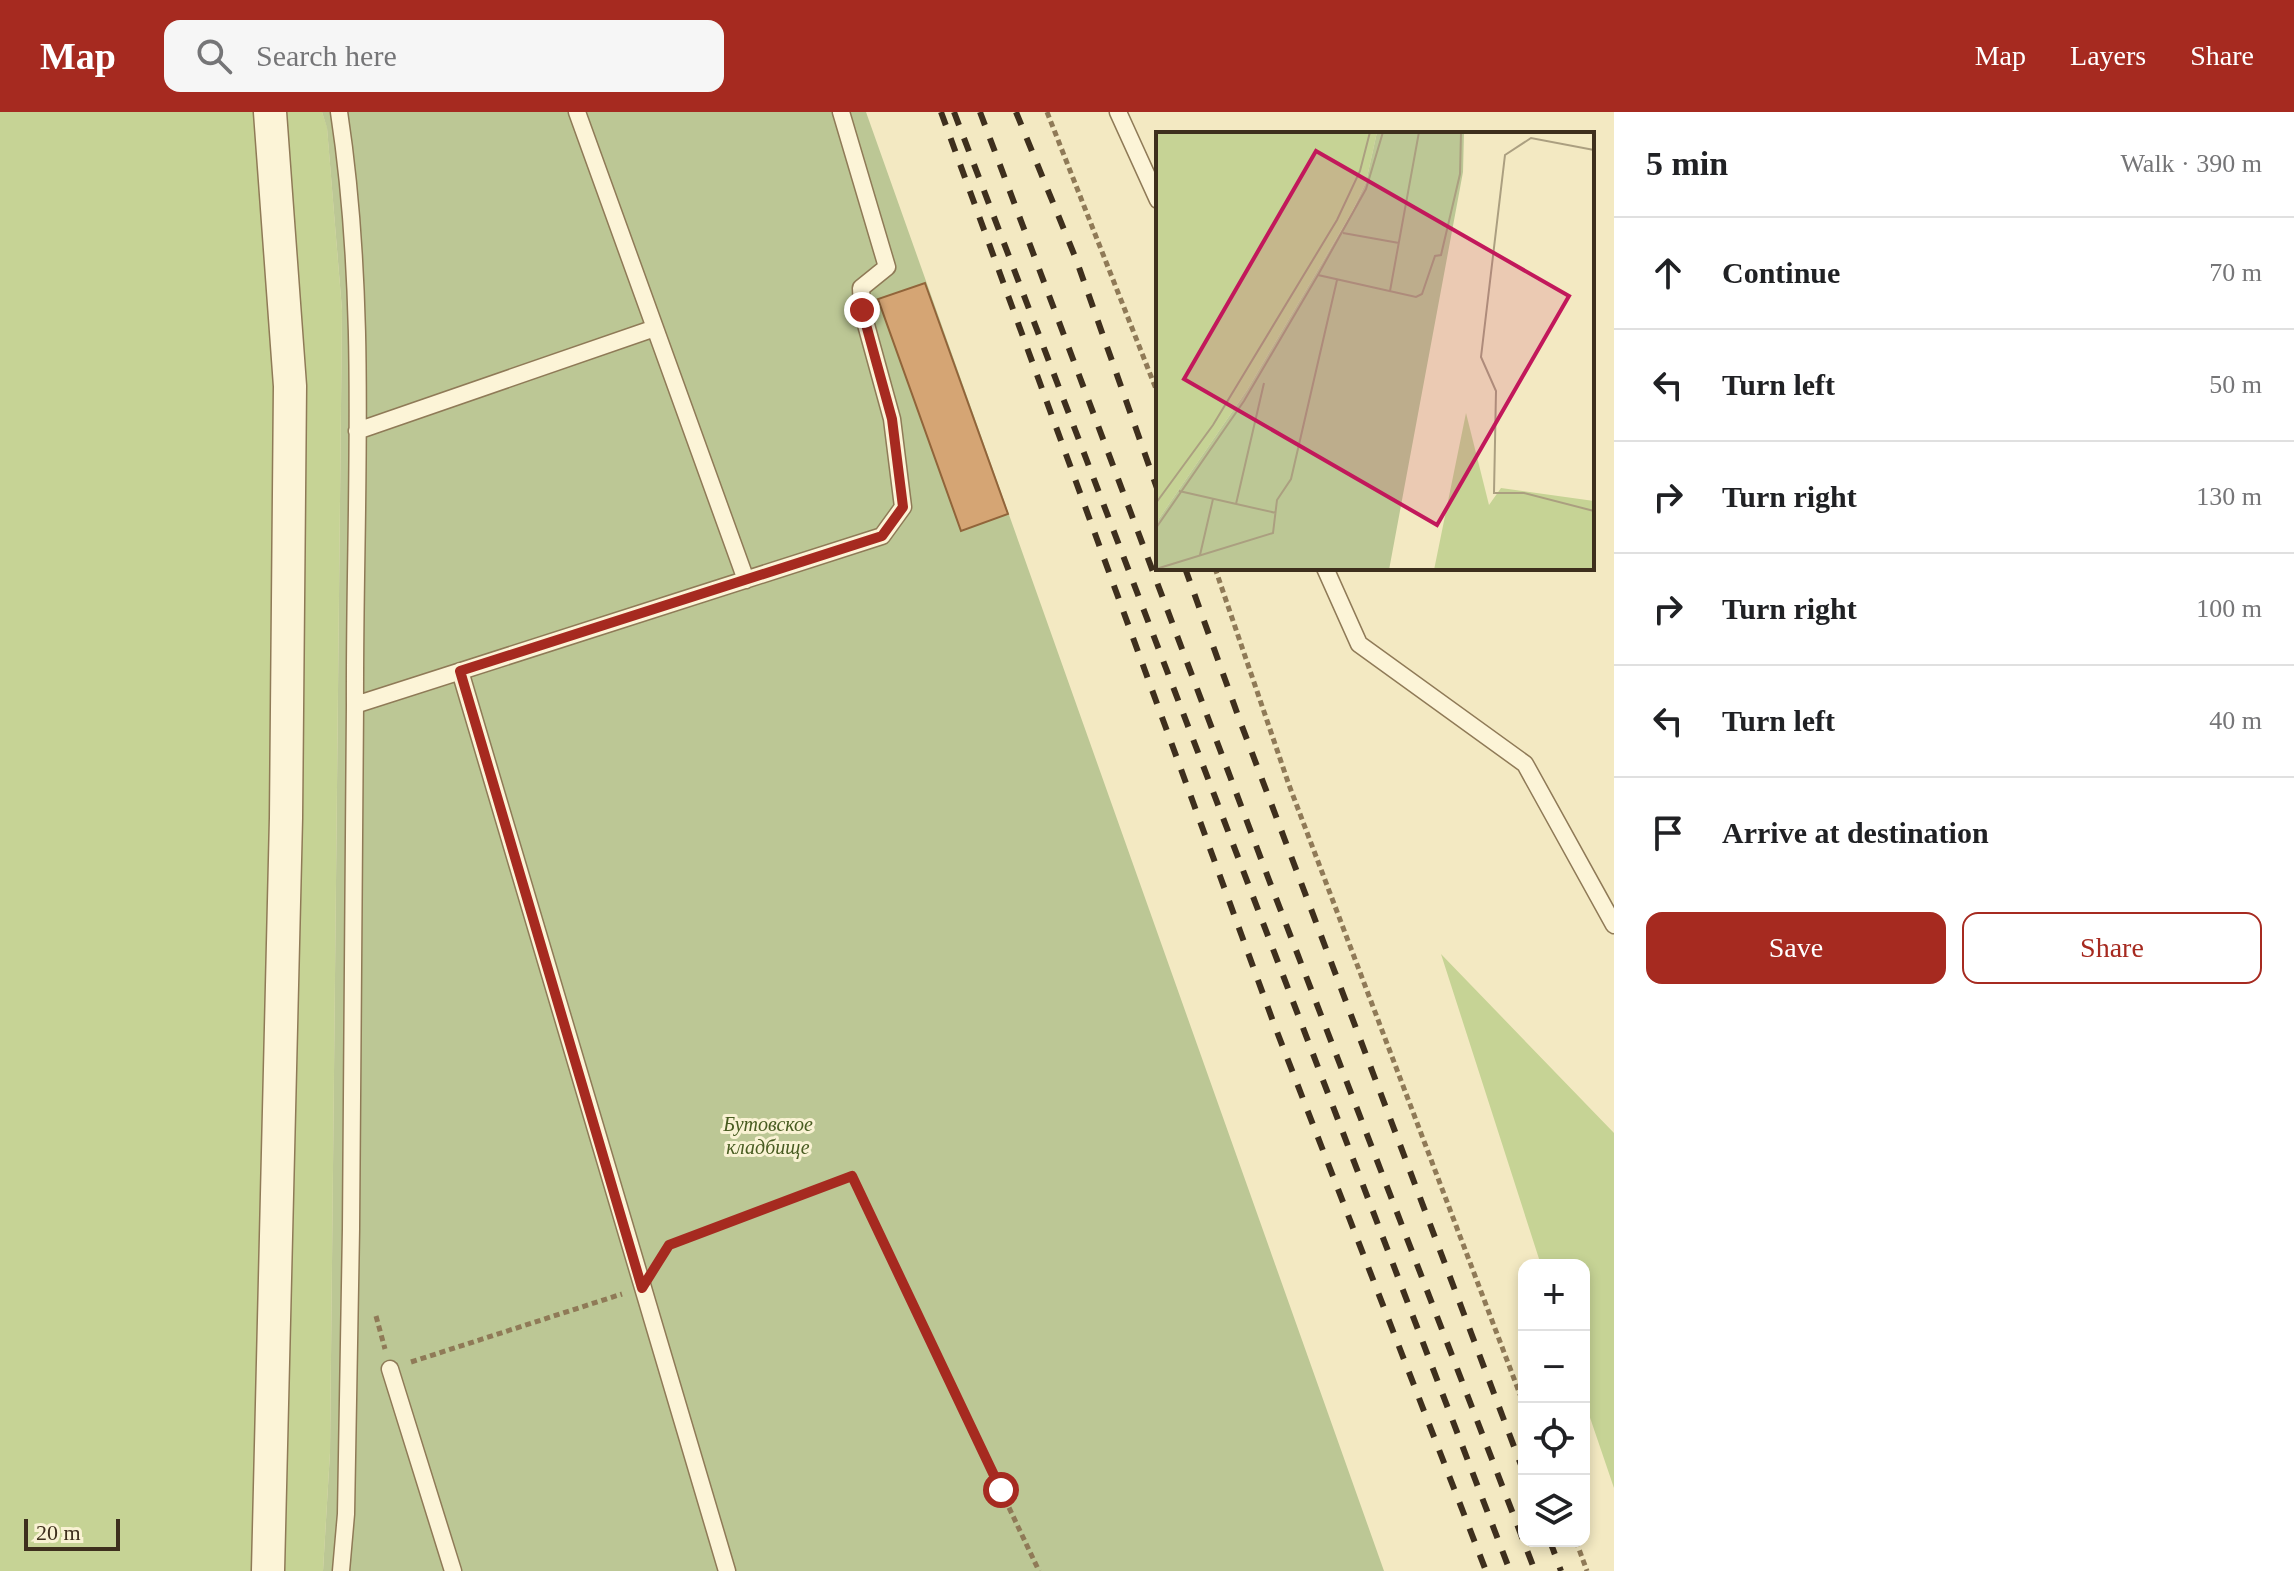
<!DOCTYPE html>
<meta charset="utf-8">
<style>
:root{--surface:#fff;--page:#f6f6f6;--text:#202124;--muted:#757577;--line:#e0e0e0;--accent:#a62a20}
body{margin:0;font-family:"Times New Roman",serif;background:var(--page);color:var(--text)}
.controls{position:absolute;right:24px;bottom:24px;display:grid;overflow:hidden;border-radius:16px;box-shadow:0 4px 12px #0003}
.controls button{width:72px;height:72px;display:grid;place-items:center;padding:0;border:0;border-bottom:2px solid var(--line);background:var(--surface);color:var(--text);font:40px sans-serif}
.scale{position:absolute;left:24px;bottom:20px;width:96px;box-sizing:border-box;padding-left:8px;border:4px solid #3e2f1d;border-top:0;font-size:22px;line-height:28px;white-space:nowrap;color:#3e2f1d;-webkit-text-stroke:6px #f9f2d3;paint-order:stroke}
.stop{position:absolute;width:24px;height:24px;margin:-18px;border:6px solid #a62a20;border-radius:50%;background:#fff}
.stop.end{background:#a62a20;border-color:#fff;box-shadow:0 2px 8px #0008}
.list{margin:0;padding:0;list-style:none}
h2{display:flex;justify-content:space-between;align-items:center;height:104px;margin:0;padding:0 32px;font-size:34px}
h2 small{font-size:26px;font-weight:400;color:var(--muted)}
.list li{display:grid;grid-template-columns:52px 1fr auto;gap:24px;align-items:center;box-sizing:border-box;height:112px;padding:0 32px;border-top:2px solid var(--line)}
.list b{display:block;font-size:30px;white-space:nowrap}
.list em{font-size:26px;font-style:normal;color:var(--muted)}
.actions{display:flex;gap:16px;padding:24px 32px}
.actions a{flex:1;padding:18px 0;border:2px solid var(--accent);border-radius:16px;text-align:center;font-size:28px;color:var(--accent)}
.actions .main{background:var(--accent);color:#fff}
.icon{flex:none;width:44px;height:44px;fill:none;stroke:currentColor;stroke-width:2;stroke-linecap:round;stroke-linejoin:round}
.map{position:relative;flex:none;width:1614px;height:1459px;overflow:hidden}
header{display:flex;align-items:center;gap:48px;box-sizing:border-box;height:112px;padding:0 40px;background:var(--accent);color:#fff}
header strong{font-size:38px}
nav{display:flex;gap:44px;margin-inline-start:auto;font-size:28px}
.search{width:560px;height:72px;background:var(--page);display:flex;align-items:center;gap:20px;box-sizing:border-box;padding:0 28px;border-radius:16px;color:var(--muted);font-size:30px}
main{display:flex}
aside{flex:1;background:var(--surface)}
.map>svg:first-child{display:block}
.green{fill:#c6d395}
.cemetery{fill:#bcc795}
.building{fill:#d5a574;stroke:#91643a;stroke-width:2}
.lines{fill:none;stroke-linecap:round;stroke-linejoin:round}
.lane-casing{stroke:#8f7a57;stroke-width:19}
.street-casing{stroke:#8f7a57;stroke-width:35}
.path{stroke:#8f7a57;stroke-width:5;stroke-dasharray:6 4;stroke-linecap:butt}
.lane{stroke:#fcf4d7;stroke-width:16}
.street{stroke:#fcf4d7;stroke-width:32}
.rail{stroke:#3e2f1d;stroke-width:6;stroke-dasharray:14 14;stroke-linecap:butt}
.route{stroke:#a62a20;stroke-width:10}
.labels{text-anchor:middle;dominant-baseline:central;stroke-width:6;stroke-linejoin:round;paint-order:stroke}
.park-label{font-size:20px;font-style:italic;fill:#485c21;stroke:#f9f2d3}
.inset-road{fill:none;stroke:#ab9f80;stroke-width:2}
.view{fill:#c2185b;fill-opacity:0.15;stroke:#c2185b;stroke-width:4}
.inset-edge{fill:none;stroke:#3e2f1d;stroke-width:4}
</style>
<header>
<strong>Map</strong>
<div class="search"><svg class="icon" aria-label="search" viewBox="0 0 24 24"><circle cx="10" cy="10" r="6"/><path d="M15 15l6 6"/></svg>Search here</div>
<nav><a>Map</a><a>Layers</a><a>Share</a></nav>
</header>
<main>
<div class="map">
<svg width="1614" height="1459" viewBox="0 0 1614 1459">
<rect width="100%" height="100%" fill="#f3e9c2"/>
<path class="green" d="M 0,0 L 322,0 L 327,15 L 342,198 L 330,1340 L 323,1459 L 0,1459 Z
M 1441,842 L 1614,1021 L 1614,1376 L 1584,1288 L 1584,1153 L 1541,1153 Z"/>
<path class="cemetery" d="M 322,0 L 866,0 L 1384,1459 L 323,1459 L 330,1340 L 342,198 L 327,16 Z"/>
<path class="building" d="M 925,171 L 1008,402 L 961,419 L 878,187 Z"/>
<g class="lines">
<defs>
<path id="lane" d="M 339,0 C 369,196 354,395 355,593 L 882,424 L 903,395 L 892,307 L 862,198 L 861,176 L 887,155 L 841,0
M 577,0 L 746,468
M 1118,0 L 1158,88
M 357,319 L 655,216
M 1325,456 L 1359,532 L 1525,652 L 1614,813
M 460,559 L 727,1459
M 390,1257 L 453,1459
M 341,1459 L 346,1402 L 351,1117 L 355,593"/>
<path id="street" d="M 268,1459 L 286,706 L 290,274 L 270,0"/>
</defs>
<use href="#lane" class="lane-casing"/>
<use href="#street" class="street-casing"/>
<path class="path" d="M 1047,0 L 1158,282
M 1215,456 L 1289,673 L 1524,1293
M 660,1148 L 669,1133 L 852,1064 L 1039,1459
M 376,1204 L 385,1237
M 411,1250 L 622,1182
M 1576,1429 L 1587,1459"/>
<use href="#lane" class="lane"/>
<use href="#street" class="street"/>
<path class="rail" d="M 941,0 L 1274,912 L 1486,1459
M 954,0 L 1510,1459
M 980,0 L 1269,768 L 1535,1459
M 1016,0 L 1076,147 L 1158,379
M 1185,456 L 1240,609 L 1524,1361
M 1550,1429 L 1561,1459"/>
</g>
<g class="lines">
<path class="route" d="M 862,198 L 892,307 L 903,395 L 882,424 L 460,559 L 642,1176 L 669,1133 L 852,1064 L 1001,1378"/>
</g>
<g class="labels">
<g class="park-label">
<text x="768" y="1012">Бутовское<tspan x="768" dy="23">кладбище</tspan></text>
</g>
</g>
<g transform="translate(1156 20)">
<rect width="438" height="438" fill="#f3e9c2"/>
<path d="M 0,0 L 221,0 L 210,50 L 196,80 L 91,258 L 0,391 ZM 310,281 L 333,373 L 345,356 L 438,369 L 438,438 L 278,438 Z" fill="#c6d395"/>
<path d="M 221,0 L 308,0 L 307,40 L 233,438 L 0,438 L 0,391 L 91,258 L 196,80 L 210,50 Z" fill="#bcc795"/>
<path class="inset-road" d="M 227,0 L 210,57 L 162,143 L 260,165 L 266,162 L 279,124 L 285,123 L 304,42 L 305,0M 438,18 L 375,6 L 349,23 L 325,225 L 340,259 L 338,361 L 368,361 L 438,379M 187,101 L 243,111M 234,159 L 263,0M 23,359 L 120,381M 0,371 L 57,293 L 181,88 L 204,39 L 214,0M 80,372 L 108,251M 0,396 L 88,269 L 162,143M 44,423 L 57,367M 0,437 L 117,401 L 121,368 L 135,347 L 181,148"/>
<path class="view" d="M 160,19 L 413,164 L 281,393 L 28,247 Z"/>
<rect width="438" height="438" class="inset-edge"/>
</g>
</svg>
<div class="controls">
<button>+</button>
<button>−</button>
<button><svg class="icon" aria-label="locate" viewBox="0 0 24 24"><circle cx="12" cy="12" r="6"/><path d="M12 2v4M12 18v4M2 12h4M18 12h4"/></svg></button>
<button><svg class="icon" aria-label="layers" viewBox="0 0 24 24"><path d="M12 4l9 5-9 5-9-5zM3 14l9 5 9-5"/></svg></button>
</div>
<div class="scale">20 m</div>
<div class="stop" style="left:1001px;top:1378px"></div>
<div class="stop end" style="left:862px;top:198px"></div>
</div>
<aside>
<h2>5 min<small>Walk · 390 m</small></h2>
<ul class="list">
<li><svg class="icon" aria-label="ahead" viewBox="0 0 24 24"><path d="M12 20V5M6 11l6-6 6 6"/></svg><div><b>Continue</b></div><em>70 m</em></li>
<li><svg class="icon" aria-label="left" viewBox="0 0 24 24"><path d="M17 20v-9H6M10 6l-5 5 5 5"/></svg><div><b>Turn left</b></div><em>50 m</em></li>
<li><svg class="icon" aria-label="right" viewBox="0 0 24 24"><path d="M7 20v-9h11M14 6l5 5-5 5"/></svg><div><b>Turn right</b></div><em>130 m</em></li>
<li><svg class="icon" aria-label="right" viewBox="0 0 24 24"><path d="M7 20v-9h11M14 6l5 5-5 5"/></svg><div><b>Turn right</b></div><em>100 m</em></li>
<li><svg class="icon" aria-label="left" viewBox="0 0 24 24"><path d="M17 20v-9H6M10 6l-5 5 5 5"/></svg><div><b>Turn left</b></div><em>40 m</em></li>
<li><svg class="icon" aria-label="arrive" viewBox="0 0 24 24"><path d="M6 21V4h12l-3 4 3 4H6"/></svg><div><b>Arrive at destination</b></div></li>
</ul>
<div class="actions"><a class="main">Save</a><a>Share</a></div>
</aside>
</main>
